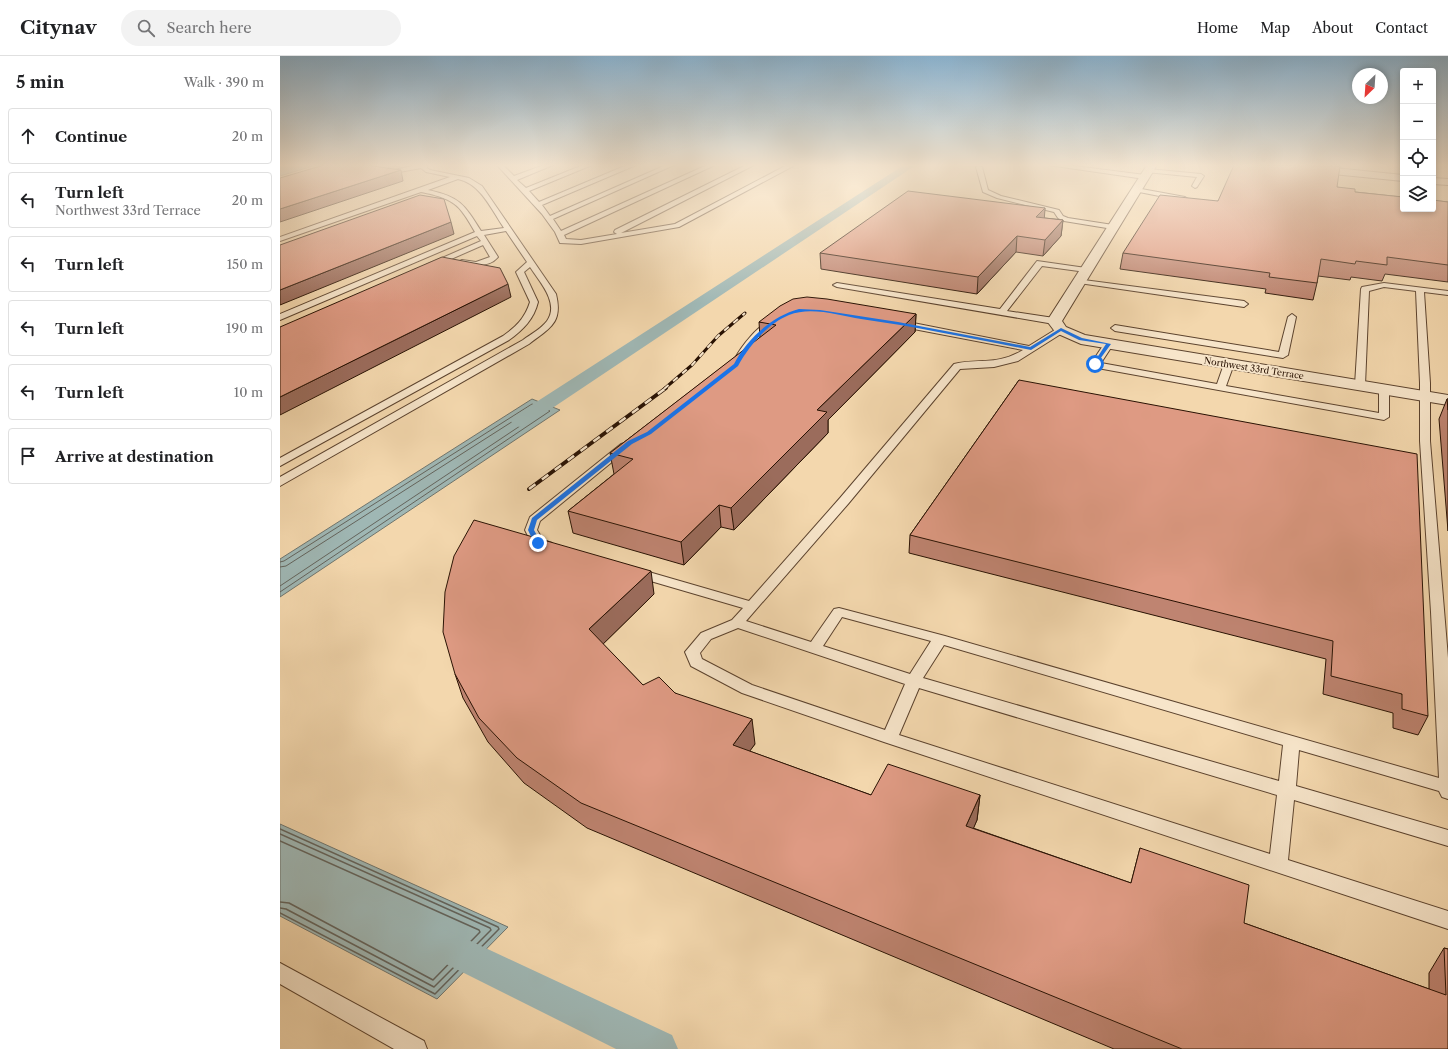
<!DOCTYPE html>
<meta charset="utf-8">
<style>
:root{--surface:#fff;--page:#f2f2f2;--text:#202124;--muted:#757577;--line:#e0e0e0}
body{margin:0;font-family:"Libre Caslon Text",serif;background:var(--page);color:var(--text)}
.controls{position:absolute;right:12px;top:12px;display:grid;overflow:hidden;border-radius:4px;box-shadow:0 2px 6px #0003}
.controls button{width:36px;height:36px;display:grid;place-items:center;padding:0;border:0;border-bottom:1px solid var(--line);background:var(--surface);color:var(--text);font:20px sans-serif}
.compass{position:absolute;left:1072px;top:12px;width:36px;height:36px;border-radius:50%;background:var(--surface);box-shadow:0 2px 6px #0003;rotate:205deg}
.stop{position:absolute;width:12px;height:12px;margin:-9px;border:3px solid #1a73e8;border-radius:50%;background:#fff}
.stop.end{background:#1a73e8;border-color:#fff;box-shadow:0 1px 4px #0008}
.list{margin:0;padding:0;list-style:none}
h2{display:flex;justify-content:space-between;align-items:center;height:52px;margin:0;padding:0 16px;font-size:17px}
h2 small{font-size:13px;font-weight:400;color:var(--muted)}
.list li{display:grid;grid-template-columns:26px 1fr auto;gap:12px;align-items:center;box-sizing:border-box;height:56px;margin:0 8px 8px;padding:0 8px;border:1px solid var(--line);border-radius:4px}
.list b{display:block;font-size:15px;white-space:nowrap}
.list p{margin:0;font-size:13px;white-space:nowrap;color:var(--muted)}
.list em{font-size:13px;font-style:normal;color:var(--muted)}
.icon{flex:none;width:22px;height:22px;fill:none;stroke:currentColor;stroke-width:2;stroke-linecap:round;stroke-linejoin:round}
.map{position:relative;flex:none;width:1168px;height:993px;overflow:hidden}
header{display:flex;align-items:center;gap:24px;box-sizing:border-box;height:56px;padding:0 20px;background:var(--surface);border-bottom:1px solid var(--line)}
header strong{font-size:19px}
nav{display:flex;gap:22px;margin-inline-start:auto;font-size:14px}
.search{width:280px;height:36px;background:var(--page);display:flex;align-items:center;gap:10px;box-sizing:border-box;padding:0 14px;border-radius:22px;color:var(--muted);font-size:15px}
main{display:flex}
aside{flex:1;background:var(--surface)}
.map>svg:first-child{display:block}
.water{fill:#9fb7b4;stroke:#70756d}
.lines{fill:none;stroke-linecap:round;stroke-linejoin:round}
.shore-far1{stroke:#64645c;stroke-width:1}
.shore{stroke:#64645c;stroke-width:1.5}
.canal{fill:#9fb7b4;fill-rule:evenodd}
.lane-casing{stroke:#5c432e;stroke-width:2}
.street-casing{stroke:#5c432e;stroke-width:2}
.lane{fill:#f7e5ca;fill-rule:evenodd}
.street{fill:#f7e5ca;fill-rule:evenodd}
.rail-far1-casing{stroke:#291203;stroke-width:3}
.rail-casing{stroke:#291203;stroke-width:4}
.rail-far1{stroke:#f7e5ca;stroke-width:2;stroke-dasharray:6;stroke-linecap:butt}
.rail{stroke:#f7e5ca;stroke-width:2.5;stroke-dasharray:8;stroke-linecap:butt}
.wall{fill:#bf8471;stroke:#291203}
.shaded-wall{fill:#9b6c5c;stroke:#291203}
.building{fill:#de9a83;stroke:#291203}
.route{fill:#1a73e8}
.labels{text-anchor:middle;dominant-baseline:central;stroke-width:4;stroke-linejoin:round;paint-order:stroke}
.far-street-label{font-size:9px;fill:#291203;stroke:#f7e5ca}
</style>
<header>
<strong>Citynav</strong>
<div class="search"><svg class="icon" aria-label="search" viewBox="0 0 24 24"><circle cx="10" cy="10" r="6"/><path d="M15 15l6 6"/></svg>Search here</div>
<nav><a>Home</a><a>Map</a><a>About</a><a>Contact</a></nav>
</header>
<main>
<aside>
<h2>5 min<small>Walk · 390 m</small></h2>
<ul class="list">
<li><svg class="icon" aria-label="ahead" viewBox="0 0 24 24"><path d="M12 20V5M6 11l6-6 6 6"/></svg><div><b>Continue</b></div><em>20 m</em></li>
<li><svg class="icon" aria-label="left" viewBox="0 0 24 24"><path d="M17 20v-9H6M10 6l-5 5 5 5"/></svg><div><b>Turn left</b><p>Northwest 33rd Terrace</p></div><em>20 m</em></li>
<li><svg class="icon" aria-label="left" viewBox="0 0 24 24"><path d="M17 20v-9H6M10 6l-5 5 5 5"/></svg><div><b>Turn left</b></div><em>150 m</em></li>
<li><svg class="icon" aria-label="left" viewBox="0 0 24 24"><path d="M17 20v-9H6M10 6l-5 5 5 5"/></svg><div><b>Turn left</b></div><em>190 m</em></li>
<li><svg class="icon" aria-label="left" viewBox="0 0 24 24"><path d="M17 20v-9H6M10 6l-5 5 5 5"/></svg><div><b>Turn left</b></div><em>10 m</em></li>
<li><svg class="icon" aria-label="arrive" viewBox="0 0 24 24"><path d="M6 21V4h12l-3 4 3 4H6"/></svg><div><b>Arrive at destination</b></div></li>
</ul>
</aside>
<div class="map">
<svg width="1168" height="993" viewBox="0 0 1168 993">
<rect width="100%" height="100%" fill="#f3d7ad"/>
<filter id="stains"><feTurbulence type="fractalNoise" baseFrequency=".005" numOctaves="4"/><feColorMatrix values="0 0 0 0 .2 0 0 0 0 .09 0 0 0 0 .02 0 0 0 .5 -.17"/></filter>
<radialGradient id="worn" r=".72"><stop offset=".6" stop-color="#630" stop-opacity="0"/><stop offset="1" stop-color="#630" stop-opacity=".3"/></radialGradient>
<path class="water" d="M 0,109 L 36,109 L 0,120 Z
M 252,343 L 280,354 L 0,541 L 0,503 Z
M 0,768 L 228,871 L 157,943 L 0,860 Z"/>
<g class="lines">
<path class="shore-far1" d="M 0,506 L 4,505 L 252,348 L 270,355 L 0,536
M 0,511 L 6,510 L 252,353 L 259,355 L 258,358 L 0,530"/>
<path class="shore" d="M 0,773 L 218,871 L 219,873 L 155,938 L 0,857
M 0,778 L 210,872 L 211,874 L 154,931 L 6,853 L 0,852
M 0,785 L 199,874 L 200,876 L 153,924 L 9,847 L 0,846"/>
<path class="canal" d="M 624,109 L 636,109 L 247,369 L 240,371 L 233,369 L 231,365 L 233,361 Z
M 167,874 L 392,979 L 398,993 L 336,993 L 154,902 L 149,890 L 154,878 Z"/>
<defs>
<path id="lane" d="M 137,109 L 147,109 L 147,112 L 150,114 L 189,122 L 202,130 L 276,238 C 283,267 270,272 249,288 L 0,430 L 0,421 L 243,284 C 251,278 261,273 267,265 C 280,247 259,225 250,211 L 244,216 L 258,246 C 254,263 243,274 229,284 L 0,410 L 0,402 L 223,280 C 236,271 245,262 250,246 L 236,216 L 247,206 L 226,175 L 204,179 L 218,201 C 209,212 191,210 179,208 L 178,206 L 182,204 L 196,206 L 210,201 L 203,189 L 153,211 L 150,211 L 146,209 L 201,185 L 197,180 L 0,264 L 0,258 L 195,176 C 191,170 188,163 183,157 C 174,143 156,139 141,136 L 0,185 L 0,181 L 170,121 L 146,116 L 141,112 L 103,119 L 100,117 ZM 178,123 C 201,128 211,153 224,172 L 201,175 C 184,148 180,141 148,134 Z
M 217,109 L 223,109 L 234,120 L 264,109 L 273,109 L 237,124 L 246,132 L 303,109 L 312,109 L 249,135 L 259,146 L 347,109 L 356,109 L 262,149 L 270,160 L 386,109 L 394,109 L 273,163 L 281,175 L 427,109 L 435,109 L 284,179 L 286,183 L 301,184 L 337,178 L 334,176 L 335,174 L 466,109 L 474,109 L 341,177 L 395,168 L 507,109 L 515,109 L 399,171 L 301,188 L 280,187 L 275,176 L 262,158 Z
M 699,109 L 702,111 L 708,134 L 721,140 L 779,154 L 783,160 L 788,162 L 833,169 L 836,171 L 833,173 L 784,165 L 778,162 L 774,156 L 717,142 L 703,136 L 696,111 Z
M 768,109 L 787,109 L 865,119 L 868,121 L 865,123 Z
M 868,113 L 921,118 L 924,120 L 917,131 L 915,132 L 912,130 L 917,121 L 866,116 L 865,115 Z
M 856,132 L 905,141 L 908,143 L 905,145 L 854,135 L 854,133 Z
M 757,205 L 806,212 L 810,214 L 806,216 L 762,210 L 727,255 L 774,262 L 778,265 L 777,267 L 774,268 L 557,231 L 553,229 L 557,227 L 720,253 Z
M 796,223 L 964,245 L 968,248 L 964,251 L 799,227 L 795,225 Z
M 1104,227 L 1168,235 L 1168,239 L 1144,236 L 1150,327 L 1150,385 L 1168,602 L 1168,743 L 1162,741 L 1159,735 L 1019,694 L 1016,730 L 1168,774 L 1168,790 L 1014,744 L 1008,804 L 1168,855 L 1168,873 L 604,686 L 462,637 L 411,610 L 405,596 L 421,577 L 452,564 L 463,552 L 350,519 L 348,516 L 350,513 L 355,512 L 469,545 L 560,442 L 674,308 C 699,302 717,310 743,294 L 618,270 L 614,267 L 615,265 L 618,264 L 749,290 L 778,272 L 784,272 L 785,274 L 784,276 L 738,305 L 714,311 L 680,313 L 568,448 L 466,565 L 531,586 L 554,553 L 559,552 L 665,580 L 1159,722 L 1151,556 L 1140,385 L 1140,327 L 1136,235 L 1104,231 L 1089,235 L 1085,329 L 1080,332 L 1075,329 L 1081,233 L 1082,231 ZM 562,561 L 651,585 L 630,618 L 543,590 ZM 458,572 L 625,628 L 605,674 L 472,629 L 422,603 L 420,597 L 431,583 ZM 664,589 L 1003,689 L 999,725 L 643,622 ZM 639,632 L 997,739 L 990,798 L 619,679 Z
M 1012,258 L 1016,261 L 1008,299 L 1003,302 L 835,275 L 831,272 L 835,269 L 999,296 L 1008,261 Z
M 493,264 L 496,265 L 497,267 L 496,269 L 477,286 L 462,306 L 456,306 L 454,304 C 461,291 478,268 493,264 Z
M 829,284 L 834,287 L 821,307 L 937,328 L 944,308 L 949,305 L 954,308 L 946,330 L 1099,357 L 1099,333 L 1104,330 L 1108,331 L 1109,333 L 1109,361 L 1104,364 L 812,311 L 810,309 L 826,285 Z
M 345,387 L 351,390 L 349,392 L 260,465 L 257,474 L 263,484 L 272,487 L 273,490 L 272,493 L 267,494 L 253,490 L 245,474 L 250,461 L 341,388 Z
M 0,907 L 144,985 L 147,993 L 114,993 L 0,928 Z"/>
<path id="street" d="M 867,109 L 877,109 L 782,265 L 786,271 L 805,279 L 1168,339 L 1168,349 L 801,288 L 776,277 L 767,265 Z
M 988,109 L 1025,109 L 1123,119 L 1123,125 L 993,112 Z
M 1153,122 L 1168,123 L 1168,129 L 1153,128 Z"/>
</defs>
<use href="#lane" class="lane-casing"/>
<use href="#street" class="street-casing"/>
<use href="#lane" class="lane"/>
<use href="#street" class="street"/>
<defs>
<path id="rail-far1" d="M 384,333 L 412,309 L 438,280 L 465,257"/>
<path id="rail" d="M 249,433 L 386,332"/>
</defs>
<use href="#rail-far1" class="rail-far1-casing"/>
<use href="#rail" class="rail-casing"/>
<use href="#rail-far1" class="rail-far1"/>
<use href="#rail" class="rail"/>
</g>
<path class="wall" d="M 1057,131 L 1075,136 L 1168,146 L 1168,226 L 1105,218 L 1102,225 L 1071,221 L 1070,224 L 1038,220 L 1037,227 L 1033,244 L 985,237 L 986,233 L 840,213 L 843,197 L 938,145 Z
M 765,152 L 764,162 L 783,164 L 781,180 L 763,200 L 736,196 L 697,238 L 541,213 L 540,197 Z
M 636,258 L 635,276 L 548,364 L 548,377 L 454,474 L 441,471 L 404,509 L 293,477 L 288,455 L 334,418 L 330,397 L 480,282 L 479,266 Z
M 739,324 L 1148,660 L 1138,679 L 1113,672 L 1113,657 L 1043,638 L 1046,603 L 629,497 L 630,479 Z
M 1167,343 L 1168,343 L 1168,475 L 1159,363 Z
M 374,538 L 323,588 L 363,629 L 395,637 L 475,688 L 469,695 L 591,739 L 700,739 L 697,764 L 693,772 L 851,827 L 860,792 L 964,867 L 1149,933 L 1149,917 L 1164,892 L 1168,893 L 1168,993 L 834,993 L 307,772 L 244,727 L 208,686 L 183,642 L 175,618 Z"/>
<path class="shaded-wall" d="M 121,114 L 123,125 L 0,166 L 0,153 Z
M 765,152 L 764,167 L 756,161 Z
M 783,164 L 781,180 L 763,200 L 765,184 Z
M 171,166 L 174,178 L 0,249 L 0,234 Z
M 737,180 L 736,196 L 697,238 L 698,221 Z
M 228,228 L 231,241 L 0,359 L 0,341 Z
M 636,258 L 635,276 L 548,364 L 548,377 L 454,474 L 451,452 L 537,354 Z
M 439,449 L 441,471 L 404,509 L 401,486 Z
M 371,515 L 374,538 L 314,597 L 309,573 Z
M 472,663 L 475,688 L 456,714 L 453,689 Z
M 700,739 L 697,764 L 684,795 L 686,770 Z"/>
<path class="building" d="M 44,109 L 86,109 L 121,114 L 0,153 L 0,122 Z
M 954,109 L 1060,110 L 1057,131 L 1075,133 L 1075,136 L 1123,141 L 1123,153 L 1153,153 L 1153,144 L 1168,146 L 1168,209 L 1107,201 L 1107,209 L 1076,205 L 1075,208 L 1041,203 L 1037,227 L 989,221 L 990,217 L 843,197 L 880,139 L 938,145 Z
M 628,135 L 765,152 L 756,161 L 783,164 L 765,184 L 737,180 L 698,221 L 540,197 Z
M 140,139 L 164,143 L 171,166 L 0,234 L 0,189 Z
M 162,201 L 220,212 L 228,228 L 0,341 L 0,271 Z
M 527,241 L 547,243 L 636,258 L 537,354 L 547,356 L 451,452 L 439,449 L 401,486 L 288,455 L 353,403 L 330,397 L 496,269 L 479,266 L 500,250 L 513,243 Z
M 739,324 L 1137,398 L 1148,660 L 1122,653 L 1122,638 L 1051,620 L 1053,585 L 630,479 Z
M 1167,343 L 1168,343 L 1168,354 Z
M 194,464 L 371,515 L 309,573 L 363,629 L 379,621 L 395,637 L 472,663 L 453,689 L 591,739 L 608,708 L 700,739 L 686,770 L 851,827 L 860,792 L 969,829 L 964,867 L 1166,939 L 1164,892 L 1168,893 L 1168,993 L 902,993 L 301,747 L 237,702 L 199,662 L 175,618 L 163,576 L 165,536 L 174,500 Z"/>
<linearGradient id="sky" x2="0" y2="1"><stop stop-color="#8bb5d3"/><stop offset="0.44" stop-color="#faedda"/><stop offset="1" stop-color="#faedda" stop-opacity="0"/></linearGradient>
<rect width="1168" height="248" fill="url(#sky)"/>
<path class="route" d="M 519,253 L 540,254 L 618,266 L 750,291 L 781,272 L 802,282 L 831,288 L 815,310 L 813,308 L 826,288 L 799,284 L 781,275 L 751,294 C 694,283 638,271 581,263 C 559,259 530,250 509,259 C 487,268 469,290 458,310 L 371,378 L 352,388 L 257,464 L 254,474 L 261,487 L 255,489 L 248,474 L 252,462 L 348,385 L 367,376 L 454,308 C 467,283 492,260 519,253 Z"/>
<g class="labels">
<g class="far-street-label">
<text transform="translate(974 312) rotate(9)">Northwest 33rd Terrace</text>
</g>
</g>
<rect width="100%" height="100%" filter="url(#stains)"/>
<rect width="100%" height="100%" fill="url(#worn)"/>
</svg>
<div class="controls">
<button>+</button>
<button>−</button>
<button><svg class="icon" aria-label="locate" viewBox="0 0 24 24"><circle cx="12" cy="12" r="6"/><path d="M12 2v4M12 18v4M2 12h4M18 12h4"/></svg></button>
<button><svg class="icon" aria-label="layers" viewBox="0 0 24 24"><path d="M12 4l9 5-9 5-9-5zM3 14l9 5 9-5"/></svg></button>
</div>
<svg class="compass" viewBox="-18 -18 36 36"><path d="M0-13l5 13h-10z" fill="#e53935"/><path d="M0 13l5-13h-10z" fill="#757577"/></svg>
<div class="stop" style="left:815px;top:308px"></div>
<div class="stop end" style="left:258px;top:487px"></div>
</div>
</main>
